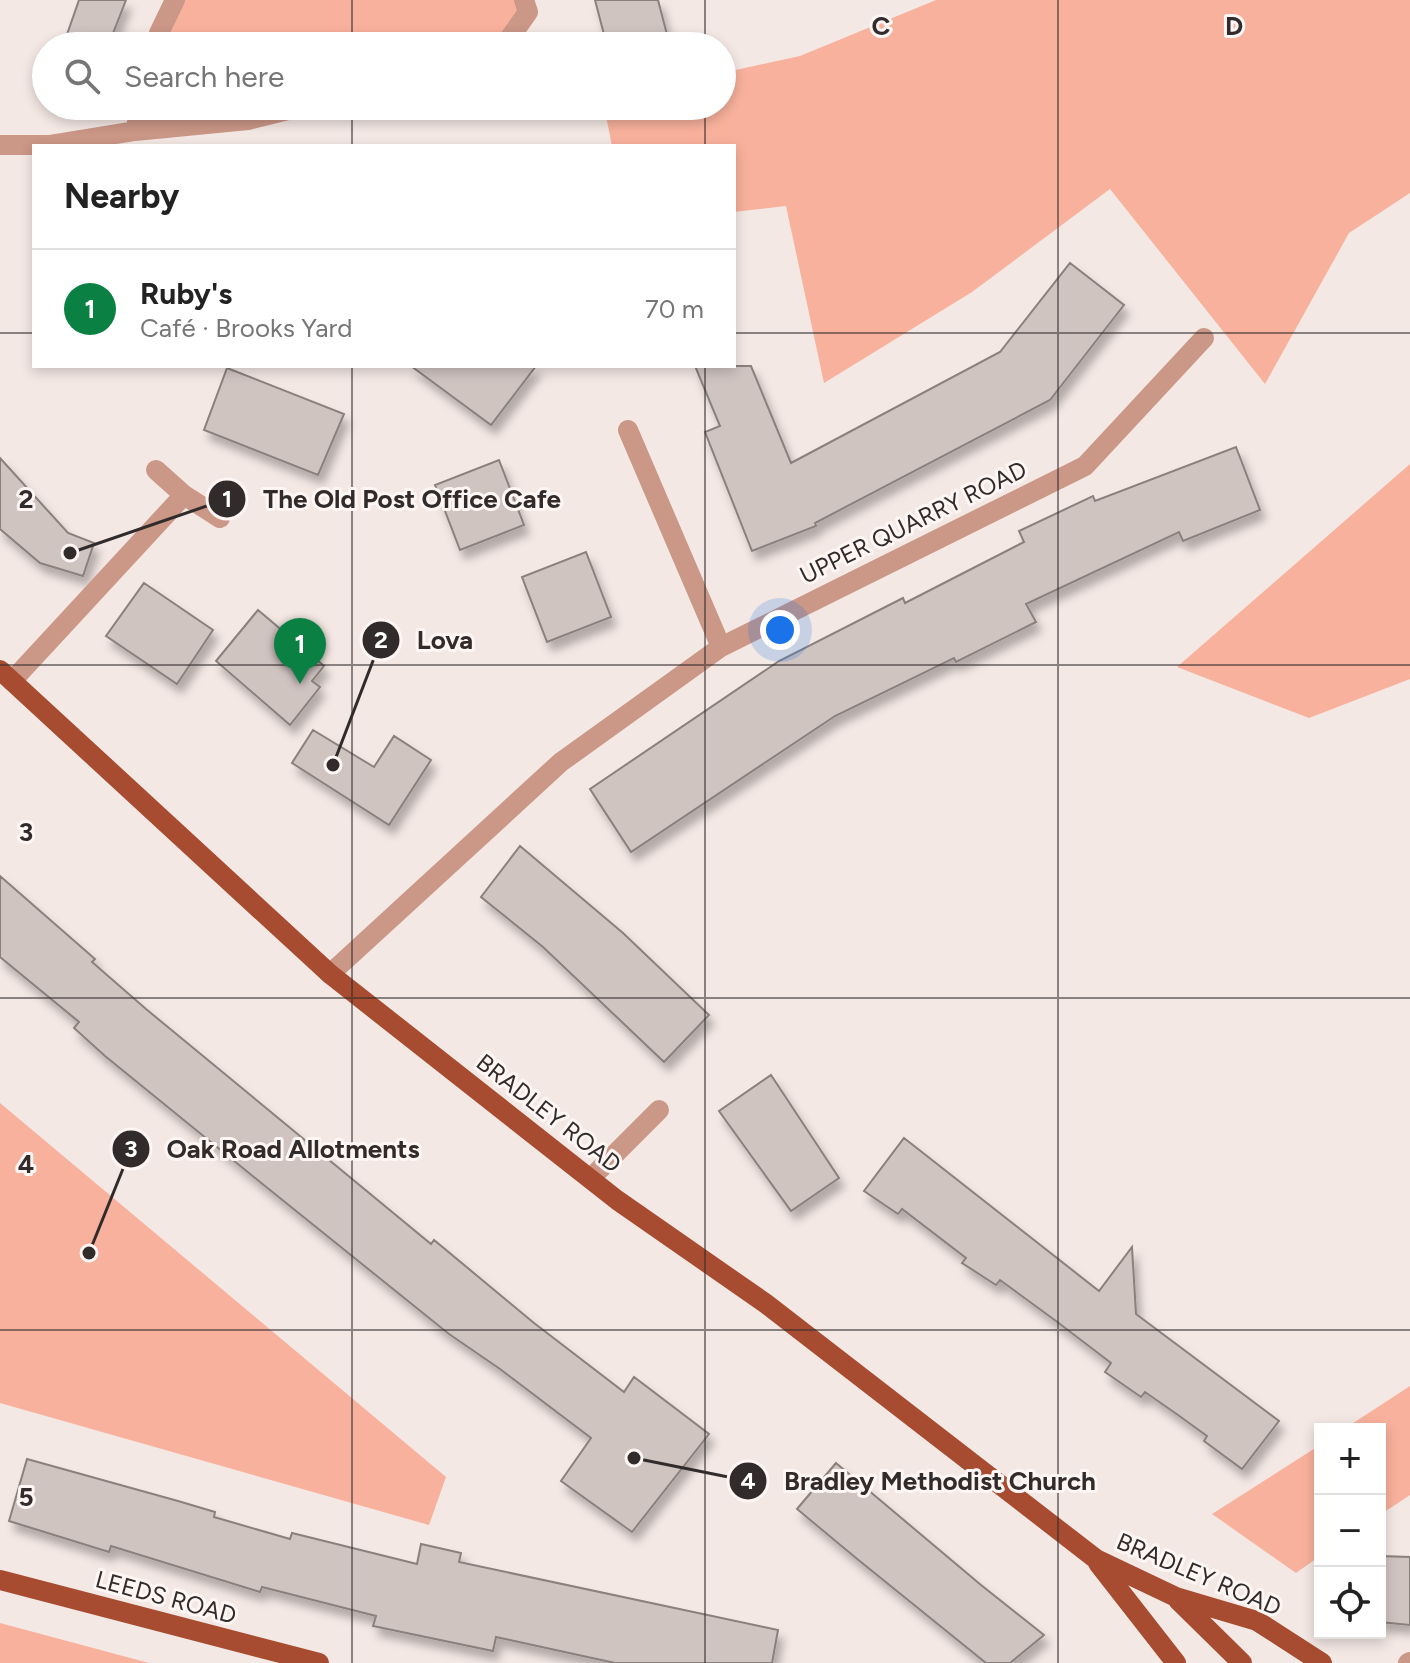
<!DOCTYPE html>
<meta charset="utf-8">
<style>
:root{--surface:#fff;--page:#f6f6f6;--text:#222;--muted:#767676;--line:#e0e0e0;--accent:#0b8043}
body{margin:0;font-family:Figtree,sans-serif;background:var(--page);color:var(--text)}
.controls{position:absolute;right:24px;bottom:24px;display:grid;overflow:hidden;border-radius:0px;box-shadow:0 4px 12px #0003}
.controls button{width:72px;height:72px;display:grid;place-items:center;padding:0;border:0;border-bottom:2px solid var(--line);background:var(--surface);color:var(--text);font:40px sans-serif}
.you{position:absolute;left:780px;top:630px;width:28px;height:28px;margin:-20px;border:6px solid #fff;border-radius:50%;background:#1a73e8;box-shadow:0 0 0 12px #1a73e833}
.badge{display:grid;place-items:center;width:52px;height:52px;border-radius:50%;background:var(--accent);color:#fff;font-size:26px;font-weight:700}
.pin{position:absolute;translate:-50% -66px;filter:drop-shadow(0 2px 4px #0008)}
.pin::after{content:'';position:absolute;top:42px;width:28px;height:24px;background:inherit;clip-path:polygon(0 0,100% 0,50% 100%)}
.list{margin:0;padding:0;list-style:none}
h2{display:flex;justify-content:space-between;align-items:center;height:104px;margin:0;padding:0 32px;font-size:34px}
h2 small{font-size:26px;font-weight:400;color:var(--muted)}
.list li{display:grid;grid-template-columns:52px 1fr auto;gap:24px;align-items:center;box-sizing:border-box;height:120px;padding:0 32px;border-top:2px solid var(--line)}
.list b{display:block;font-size:30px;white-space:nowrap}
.list p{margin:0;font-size:26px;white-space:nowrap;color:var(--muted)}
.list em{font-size:26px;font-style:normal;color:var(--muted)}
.icon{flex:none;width:44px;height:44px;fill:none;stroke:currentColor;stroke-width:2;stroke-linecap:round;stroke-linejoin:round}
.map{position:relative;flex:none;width:1410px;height:1663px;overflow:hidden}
.search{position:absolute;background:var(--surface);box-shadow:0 4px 12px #0003;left:32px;top:32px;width:704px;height:88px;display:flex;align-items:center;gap:20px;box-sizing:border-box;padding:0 28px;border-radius:44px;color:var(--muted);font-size:30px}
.panel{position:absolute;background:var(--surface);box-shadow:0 4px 12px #0003;left:32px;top:144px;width:704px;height:224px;border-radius:0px}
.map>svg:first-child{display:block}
.green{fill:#f8b19c}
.building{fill:#d0c4c1;stroke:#8a807c;stroke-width:2;filter:url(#shadow)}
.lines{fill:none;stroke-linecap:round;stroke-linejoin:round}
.service{stroke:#cb9787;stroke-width:20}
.minor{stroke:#cb9787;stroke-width:20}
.primary{stroke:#a74c30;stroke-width:20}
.grid{fill:none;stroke:#312c2b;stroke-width:2;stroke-opacity:0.55}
.labels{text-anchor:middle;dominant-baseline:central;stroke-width:6;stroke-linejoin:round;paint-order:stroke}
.street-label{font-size:24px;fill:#312c2b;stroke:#fdf6f4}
.grid-label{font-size:26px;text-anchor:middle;font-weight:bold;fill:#312c2b;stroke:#fdf6f4;stroke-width:6;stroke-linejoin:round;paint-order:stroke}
.leader{fill:none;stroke:#312c2b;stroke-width:3}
.callout-dot{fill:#312c2b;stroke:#fdf6f4;stroke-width:3}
.mark-label{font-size:24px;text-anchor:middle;font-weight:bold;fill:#fff}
.callout-label{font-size:26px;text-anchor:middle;font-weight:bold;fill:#312c2b;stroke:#fdf6f4;stroke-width:6;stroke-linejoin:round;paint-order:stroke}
</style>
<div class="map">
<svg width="1410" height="1663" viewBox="0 0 1410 1663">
<defs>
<filter id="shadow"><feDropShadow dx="5" dy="9" stdDeviation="4" flood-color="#0004"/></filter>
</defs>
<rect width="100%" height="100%" fill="#f4e8e4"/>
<path class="green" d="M 175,0 L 524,0 L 504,46 L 156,46 Z
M 936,0 L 1410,0 L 1410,193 L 1349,233 L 1265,384 L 1110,189 L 972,292 L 824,383 L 786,206 L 734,212 L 734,146 L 612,146 L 604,106 L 722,106 L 722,73 L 800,56 Z
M 141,106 L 304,106 L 135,131 Z
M 1410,464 L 1410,679 L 1309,718 L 1177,667 Z
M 0,1103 L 446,1477 L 429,1525 L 0,1403 Z
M 1410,1386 L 1410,1495 L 1380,1515 L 1380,1429 L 1344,1429 Z
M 1320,1445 L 1320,1556 L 1296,1573 L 1212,1514 Z
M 0,1623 L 149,1663 L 0,1663 Z"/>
<path class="building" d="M 79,0 L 126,0 L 108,46 L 63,46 Z
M 595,0 L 658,0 L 670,46 L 607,46 Z
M 1070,263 L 1124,305 L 1050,400 L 815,523 L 816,526 L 752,551 L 705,432 L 720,426 L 695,366 L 751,366 L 791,463 L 1000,352 Z
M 411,366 L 536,366 L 491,425 Z
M 227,368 L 344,414 L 318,475 L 204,430 Z
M 1236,447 L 1260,510 L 1183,541 L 1179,532 L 1026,604 L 1036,622 L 956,662 L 954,658 L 835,716 L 631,852 L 590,789 L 779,661 L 903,598 L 905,603 L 1024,542 L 1019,531 L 1093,496 L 1095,501 Z
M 0,458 L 68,533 L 94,543 L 83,576 L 40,563 L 0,529 Z
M 499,460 L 524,525 L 460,550 L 435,485 Z
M 586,552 L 611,617 L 547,642 L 522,577 Z
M 144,583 L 213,630 L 177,684 L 106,636 Z
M 258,610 L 324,666 L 312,681 L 320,687 L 290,725 L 216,661 Z
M 313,730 L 374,767 L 394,736 L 431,760 L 389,825 L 292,763 Z
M 520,846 L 623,933 L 709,1015 L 664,1062 L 543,947 L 481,897 Z
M 0,876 L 95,959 L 92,962 L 146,1009 L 431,1244 L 434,1240 L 534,1323 L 624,1392 L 634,1377 L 709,1434 L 632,1532 L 561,1481 L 591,1438 L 500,1369 L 449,1334 L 265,1186 L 105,1056 L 74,1028 L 79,1022 L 0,957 Z
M 771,1075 L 839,1178 L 791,1211 L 719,1111 Z
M 904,1138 L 1099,1291 L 1132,1247 L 1136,1314 L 1279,1421 L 1242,1469 L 1204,1441 L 1207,1436 L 1178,1415 L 1145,1392 L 1141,1397 L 1105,1372 L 1111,1363 L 1056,1321 L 1000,1280 L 996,1285 L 962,1263 L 966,1258 L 902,1209 L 898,1214 L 864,1191 Z
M 27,1459 L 178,1501 L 215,1512 L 214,1517 L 290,1539 L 292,1533 L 417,1564 L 421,1544 L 461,1553 L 459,1562 L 778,1630 L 772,1663 L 615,1663 L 496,1637 L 493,1651 L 373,1626 L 376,1616 L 262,1587 L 260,1592 L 111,1546 L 109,1552 L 9,1521 Z
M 836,1463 L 981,1585 L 1044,1635 L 1010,1663 L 986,1663 L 856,1558 L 797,1509 Z
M 1380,1556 L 1410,1557 L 1410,1625 L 1380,1622 Z"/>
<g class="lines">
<path class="service" d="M 1408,1663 L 1410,1662"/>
<path class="minor" d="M 156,46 L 159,33 L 175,0
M 504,46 L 528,12 L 524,0
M 135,131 L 141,106
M 0,145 L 49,145 L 135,131 L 248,120 L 304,106
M 628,430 L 721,647
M 156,470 L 184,495 L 220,518
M 12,681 L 184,495
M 330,974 L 561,762 L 721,647 L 1085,466 L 1204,338
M 591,1178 L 659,1110"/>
<path class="primary" d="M 0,670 L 330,974 L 617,1200 L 765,1303 L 1096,1559 L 1176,1597 L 1257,1621 L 1322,1663
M 1098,1563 L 1176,1663
M 0,1580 L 319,1663
M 1178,1600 L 1242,1663"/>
</g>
<path class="grid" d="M 352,0 L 352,46M 705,0 L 705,46M 1058,0 L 1058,1663M 352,106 L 352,146M 705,106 L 705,146M 0,333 L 34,333M 734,333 L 1410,333M 352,366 L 352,1663M 705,366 L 705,1663M 0,665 L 1410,665M 0,998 L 1410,998M 0,1330 L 1410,1330"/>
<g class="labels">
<g class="street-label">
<text transform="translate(913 522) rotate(-26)">UPPER QUARRY ROAD</text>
<text transform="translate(549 1113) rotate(38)">BRADLEY ROAD</text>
<text transform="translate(1199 1574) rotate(23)">BRADLEY ROAD</text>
<text transform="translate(166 1597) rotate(15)">LEEDS ROAD</text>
</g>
</g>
<g class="grid-label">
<text x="881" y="35">C</text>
<text x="1234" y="35">D</text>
<text x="26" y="508">2</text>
<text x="26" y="841">3</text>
<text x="26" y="1173">4</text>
<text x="26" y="1506">5</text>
</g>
<path class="leader" d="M70 553L227 499M333 765L381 640M89 1253L131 1149M634 1458L748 1481"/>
<g class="callout-dot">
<circle cx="70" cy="553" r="8"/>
<circle cx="333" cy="765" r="8"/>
<circle cx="89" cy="1253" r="8"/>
<circle cx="634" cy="1458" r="8"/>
<circle cx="227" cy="499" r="20"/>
<circle cx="381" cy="640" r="20"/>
<circle cx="131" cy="1149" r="20"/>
<circle cx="748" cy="1481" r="20"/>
</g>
<g class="mark-label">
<text x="227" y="507">1</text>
<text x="381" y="648">2</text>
<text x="131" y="1157">3</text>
<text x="748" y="1489">4</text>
</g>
<g class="callout-label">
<text x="412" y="508">The Old Post Office Cafe</text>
<text x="445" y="649">Lova</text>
<text x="293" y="1158">Oak Road Allotments</text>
<text x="940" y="1490">Bradley Methodist Church</text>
</g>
</svg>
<div class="controls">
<button>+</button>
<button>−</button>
<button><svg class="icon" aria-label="locate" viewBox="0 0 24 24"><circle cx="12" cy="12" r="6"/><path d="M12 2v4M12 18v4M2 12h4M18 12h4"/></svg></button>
</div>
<div class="you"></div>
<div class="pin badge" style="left:300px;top:684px">1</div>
<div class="search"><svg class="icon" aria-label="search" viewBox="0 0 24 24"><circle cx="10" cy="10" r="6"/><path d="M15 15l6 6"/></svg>Search here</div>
<section class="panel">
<h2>Nearby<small></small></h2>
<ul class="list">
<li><span class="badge">1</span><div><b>Ruby's</b><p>Café · Brooks Yard</p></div><em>70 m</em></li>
</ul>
</section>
</div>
